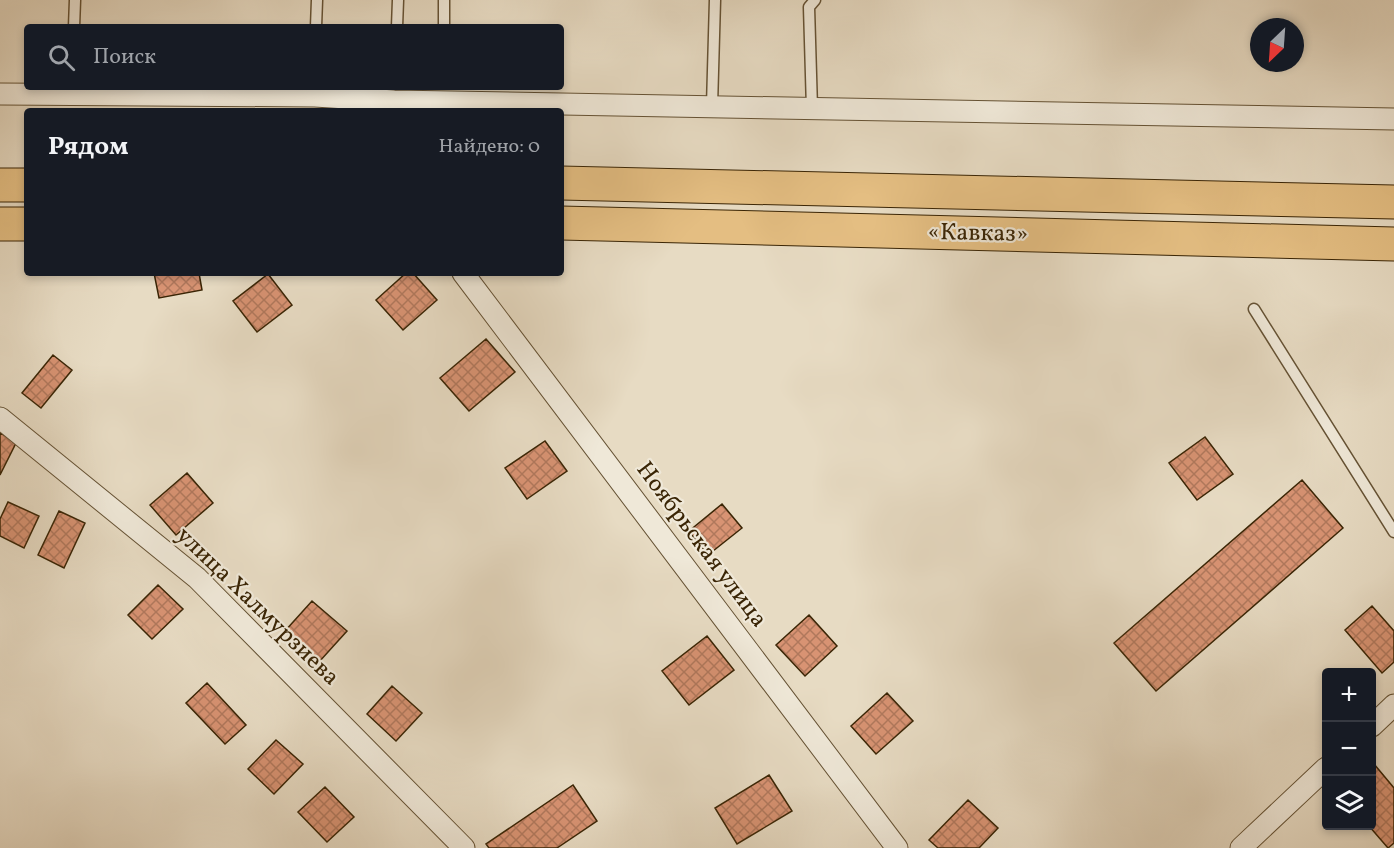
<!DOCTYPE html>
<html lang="ru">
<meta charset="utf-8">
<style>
:root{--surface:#171b24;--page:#20242c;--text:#f1f3f6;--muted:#9ea1a6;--line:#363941}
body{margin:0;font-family:Vollkorn,serif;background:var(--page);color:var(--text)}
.controls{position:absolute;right:18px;bottom:18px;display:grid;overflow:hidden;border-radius:6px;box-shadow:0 3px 9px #0003}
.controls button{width:54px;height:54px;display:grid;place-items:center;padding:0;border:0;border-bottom:2px solid var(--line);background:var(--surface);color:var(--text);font:30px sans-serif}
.compass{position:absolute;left:1250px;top:18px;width:54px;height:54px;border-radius:50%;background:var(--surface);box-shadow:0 3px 9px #0003;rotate:205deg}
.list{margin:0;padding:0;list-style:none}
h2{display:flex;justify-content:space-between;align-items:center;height:78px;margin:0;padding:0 24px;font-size:26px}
h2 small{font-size:20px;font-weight:400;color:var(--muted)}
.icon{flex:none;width:33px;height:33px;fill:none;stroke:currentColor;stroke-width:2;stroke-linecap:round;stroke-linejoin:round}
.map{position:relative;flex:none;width:1394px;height:848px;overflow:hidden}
.search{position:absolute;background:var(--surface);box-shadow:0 3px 9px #0003;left:24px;top:24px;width:540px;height:66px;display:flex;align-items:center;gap:15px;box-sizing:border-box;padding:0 21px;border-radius:6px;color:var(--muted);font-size:22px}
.panel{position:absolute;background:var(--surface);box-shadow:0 3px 9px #0003;left:24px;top:108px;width:540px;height:168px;border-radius:6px}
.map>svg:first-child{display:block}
.building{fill:url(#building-cross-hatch);stroke:#3a2505;stroke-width:1.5}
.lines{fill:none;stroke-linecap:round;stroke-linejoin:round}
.lane-casing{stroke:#655234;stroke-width:13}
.street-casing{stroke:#655234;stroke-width:23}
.highway-casing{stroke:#3a2505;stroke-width:35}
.lane{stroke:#efe8d8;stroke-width:10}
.street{stroke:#efe8d8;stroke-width:21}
.highway{stroke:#e4be82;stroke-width:33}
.labels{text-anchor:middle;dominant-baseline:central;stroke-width:4.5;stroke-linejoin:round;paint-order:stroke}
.street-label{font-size:24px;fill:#3a2505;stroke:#efe8d8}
</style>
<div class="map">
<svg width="1394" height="848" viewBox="0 0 1394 848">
<defs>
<pattern id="building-cross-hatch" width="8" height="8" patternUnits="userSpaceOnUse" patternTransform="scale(1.5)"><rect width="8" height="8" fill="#d89373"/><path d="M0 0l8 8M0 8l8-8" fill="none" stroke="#b0785c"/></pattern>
</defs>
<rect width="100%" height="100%" fill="#e7dbc3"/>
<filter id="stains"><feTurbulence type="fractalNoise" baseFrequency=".00333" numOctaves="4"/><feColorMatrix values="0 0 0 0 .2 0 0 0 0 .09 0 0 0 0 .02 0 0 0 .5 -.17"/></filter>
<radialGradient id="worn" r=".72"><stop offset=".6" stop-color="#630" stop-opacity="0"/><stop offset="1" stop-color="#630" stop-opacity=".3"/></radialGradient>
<path class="building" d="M 154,273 L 199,273 L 202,290 L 159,298 Z
M 406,273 L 413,273 L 437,300 L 403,330 L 376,300 Z
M 268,274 L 292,305 L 257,332 L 233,301 Z
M 486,339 L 515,372 L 469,411 L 440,378 Z
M 53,355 L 72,370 L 41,408 L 22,393 Z
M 0,433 L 17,441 L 0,475 Z
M 1205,437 L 1233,474 L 1197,500 L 1169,463 Z
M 545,441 L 567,471 L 527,499 L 505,468 Z
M 187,473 L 213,503 L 176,535 L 150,505 Z
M 1302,480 L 1343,528 L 1156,691 L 1114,643 Z
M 8,502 L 39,516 L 24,548 L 0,536 L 0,519 Z
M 722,504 L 742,528 L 708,555 L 689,531 Z
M 59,511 L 85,523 L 64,568 L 38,555 Z
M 158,585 L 183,609 L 152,639 L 128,615 Z
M 312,601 L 347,631 L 319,662 L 285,631 Z
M 1372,606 L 1394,631 L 1394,662 L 1382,673 L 1345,630 Z
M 809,615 L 837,646 L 805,676 L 776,645 Z
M 707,636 L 734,670 L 689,705 L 662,671 Z
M 207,683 L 246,725 L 225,744 L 186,703 Z
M 392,686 L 422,713 L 396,741 L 367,714 Z
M 887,693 L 913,721 L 876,754 L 851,726 Z
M 276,740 L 303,764 L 274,794 L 248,769 Z
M 1374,764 L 1394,788 L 1394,843 L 1388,848 L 1369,826 L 1372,826 L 1372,766 Z
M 769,775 L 792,811 L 737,844 L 715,808 Z
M 573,785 L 597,821 L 557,848 L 489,848 L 486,844 Z
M 325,787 L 354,817 L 327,842 L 298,812 Z
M 968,800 L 998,828 L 979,848 L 938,848 L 929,840 Z"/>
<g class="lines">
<defs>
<path id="lane" d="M 444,0 L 444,27
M 74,27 L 75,0
M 316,27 L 317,0
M 397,27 L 398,0
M 712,106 L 715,0
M 812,109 L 809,7 L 815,0
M 1254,309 L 1394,532"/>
<path id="street" d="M 0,94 L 315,96 L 394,101 L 1394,119
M 463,273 L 897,848
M 0,418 L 197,578 L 464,848
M 1372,726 L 1394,705
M 1241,848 L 1326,768"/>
<path id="highway" d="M 561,183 L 1394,202
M 0,185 L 27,185
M 561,223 L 1394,244
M 0,224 L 27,224"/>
</defs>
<use href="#lane" class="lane-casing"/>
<use href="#street" class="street-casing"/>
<use href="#highway" class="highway-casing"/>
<use href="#lane" class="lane"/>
<use href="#street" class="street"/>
<use href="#highway" class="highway"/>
</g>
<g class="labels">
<g class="street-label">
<text transform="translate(978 234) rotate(1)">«Кавказ»</text>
<text transform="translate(701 545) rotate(53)">Ноябрьская улица</text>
<text transform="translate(257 607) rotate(44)">улица Халмурзиева</text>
</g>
</g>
<rect width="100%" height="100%" filter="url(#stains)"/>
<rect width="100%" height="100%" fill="url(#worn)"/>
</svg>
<div class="controls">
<button>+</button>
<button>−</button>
<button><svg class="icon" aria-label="layers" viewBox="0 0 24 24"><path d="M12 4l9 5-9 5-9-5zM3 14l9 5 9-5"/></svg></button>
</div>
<svg class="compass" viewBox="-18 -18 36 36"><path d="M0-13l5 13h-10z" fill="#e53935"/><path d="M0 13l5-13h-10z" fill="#9ea1a6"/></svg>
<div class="search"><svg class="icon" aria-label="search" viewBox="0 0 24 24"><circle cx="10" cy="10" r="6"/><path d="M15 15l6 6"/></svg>Поиск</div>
<section class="panel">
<h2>Рядом<small>Найдено: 0</small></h2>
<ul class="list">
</ul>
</section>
</div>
